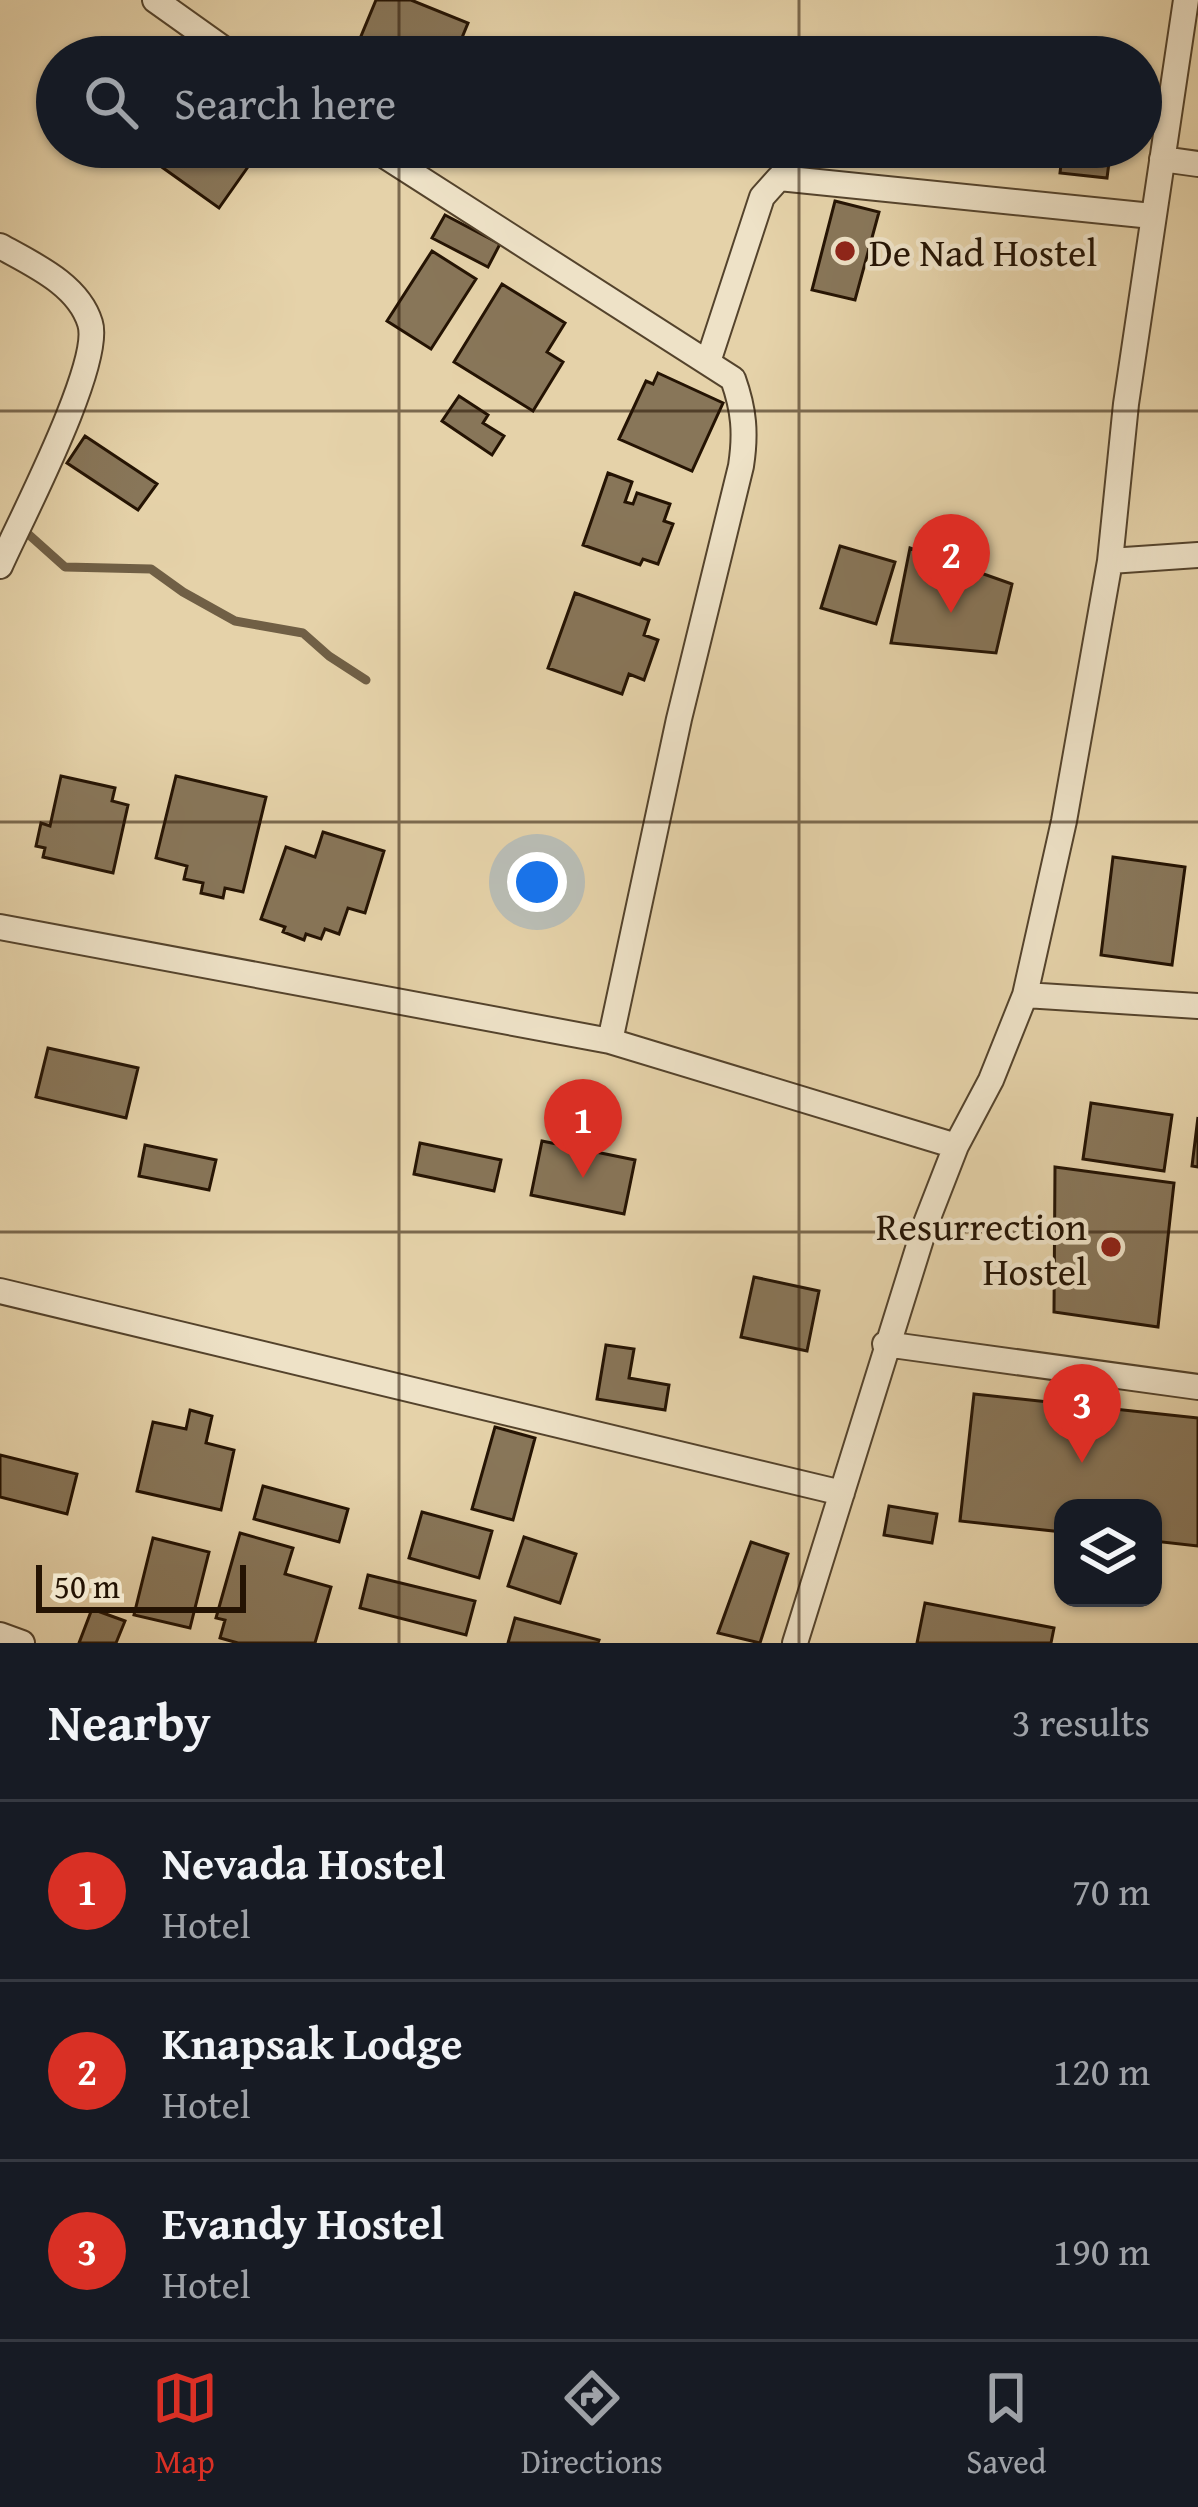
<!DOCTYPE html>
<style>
:root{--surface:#171b24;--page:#242831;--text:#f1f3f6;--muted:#9ea1a6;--line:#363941;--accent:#d93025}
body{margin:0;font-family:"Gentium Book Plus",serif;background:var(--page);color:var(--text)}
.controls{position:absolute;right:36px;bottom:36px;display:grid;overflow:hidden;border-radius:24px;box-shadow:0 3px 9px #0004}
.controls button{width:108px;height:108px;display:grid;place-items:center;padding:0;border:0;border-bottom:3px solid var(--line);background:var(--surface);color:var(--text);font:60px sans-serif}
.scale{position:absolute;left:36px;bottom:30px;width:210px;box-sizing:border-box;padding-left:12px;border:6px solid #241303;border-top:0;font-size:33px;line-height:42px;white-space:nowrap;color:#241303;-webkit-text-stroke:9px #eee2c7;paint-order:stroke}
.you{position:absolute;left:537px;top:882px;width:42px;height:42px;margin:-30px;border:9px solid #fff;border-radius:50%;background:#1a73e8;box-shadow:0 0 0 18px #1a73e833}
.badge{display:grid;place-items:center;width:78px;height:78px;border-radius:50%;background:var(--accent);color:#fff;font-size:39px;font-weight:700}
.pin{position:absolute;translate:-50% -99px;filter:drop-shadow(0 3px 6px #0008)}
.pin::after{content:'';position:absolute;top:63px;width:42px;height:36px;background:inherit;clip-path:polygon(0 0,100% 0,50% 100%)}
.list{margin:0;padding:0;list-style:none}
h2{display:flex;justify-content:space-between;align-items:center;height:156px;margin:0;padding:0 48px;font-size:51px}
h2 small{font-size:39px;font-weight:400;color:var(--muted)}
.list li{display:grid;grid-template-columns:78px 1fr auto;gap:36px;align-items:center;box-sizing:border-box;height:180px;padding:0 48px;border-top:3px solid var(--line)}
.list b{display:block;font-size:45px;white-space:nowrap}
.list p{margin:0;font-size:39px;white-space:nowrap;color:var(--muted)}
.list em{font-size:39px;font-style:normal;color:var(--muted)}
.icon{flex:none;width:66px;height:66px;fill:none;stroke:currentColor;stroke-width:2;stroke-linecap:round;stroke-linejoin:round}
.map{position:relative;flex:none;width:1198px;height:1643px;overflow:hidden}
.search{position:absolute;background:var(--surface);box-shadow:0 3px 9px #0004;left:36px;right:36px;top:36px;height:132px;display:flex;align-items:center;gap:30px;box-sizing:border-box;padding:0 42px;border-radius:66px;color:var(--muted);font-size:45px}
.sheet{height:696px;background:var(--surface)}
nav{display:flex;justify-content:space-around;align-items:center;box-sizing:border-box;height:168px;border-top:3px solid var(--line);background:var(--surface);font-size:33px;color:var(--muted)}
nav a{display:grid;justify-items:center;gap:6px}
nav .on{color:var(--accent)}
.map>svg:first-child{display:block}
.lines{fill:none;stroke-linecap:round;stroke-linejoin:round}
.stream{stroke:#705f45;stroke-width:9}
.building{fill:#887659;stroke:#241303;stroke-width:3}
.street-casing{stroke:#54432c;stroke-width:28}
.street{stroke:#eee2c7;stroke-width:24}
.grid{fill:none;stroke:#241303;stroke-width:3;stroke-opacity:0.55}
.poi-dot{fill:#8f2418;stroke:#eee2c7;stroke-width:4.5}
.labels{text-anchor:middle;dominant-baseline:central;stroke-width:9;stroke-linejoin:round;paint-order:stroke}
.poi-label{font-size:39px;fill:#241303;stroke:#eee2c7;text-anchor:start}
</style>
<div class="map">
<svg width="1198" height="1643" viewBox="0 0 1198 1643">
<rect width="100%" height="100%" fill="#e5d2a9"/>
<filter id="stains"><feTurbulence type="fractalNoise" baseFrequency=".00167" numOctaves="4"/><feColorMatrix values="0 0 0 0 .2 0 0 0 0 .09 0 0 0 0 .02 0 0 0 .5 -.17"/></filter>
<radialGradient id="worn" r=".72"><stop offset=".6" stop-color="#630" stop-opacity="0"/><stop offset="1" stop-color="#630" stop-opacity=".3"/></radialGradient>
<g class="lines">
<path class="stream" d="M 27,533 L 65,567 L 151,569 L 183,592 L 235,621 L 303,633 L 329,656 L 366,680"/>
</g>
<path class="building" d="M 376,0 L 411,0 L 468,23 L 454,57 L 398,57 L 359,41 Z
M 140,147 L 262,147 L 219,208 L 138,150 Z
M 1063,147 L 1111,147 L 1107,178 L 1060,173 Z
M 835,201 L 879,212 L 855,300 L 812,290 Z
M 445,215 L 500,244 L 488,267 L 432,238 Z
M 432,251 L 476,279 L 431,349 L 387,321 Z
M 502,284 L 565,323 L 547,352 L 563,362 L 533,411 L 454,362 Z
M 658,373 L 723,403 L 692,471 L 619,439 L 646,381 L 653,384 Z
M 459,396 L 488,415 L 483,423 L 504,436 L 492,455 L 442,421 Z
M 85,436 L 157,484 L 138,510 L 67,463 Z
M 608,473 L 632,482 L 625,502 L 633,504 L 637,493 L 670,504 L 664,521 L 673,524 L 658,564 L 643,559 L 640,565 L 583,545 Z
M 840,546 L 895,562 L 876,624 L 821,608 Z
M 910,548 L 1012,584 L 996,653 L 891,643 Z
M 575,593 L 649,620 L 644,635 L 658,640 L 644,680 L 629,674 L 622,694 L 548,668 Z
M 61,776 L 115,788 L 112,801 L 128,805 L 113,873 L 43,857 L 45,848 L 36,846 L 41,823 L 50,826 Z
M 176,776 L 266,797 L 243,892 L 225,888 L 223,898 L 201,893 L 203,883 L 184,879 L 187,866 L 156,858 Z
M 323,832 L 384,851 L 365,913 L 348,908 L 339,934 L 325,929 L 321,939 L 306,934 L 304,940 L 283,932 L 285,927 L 261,919 L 286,847 L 315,857 Z
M 1113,857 L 1185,867 L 1172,965 L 1101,955 Z
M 48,1048 L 138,1068 L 126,1118 L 36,1097 Z
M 1091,1103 L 1172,1115 L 1164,1171 L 1083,1159 Z
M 1198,1117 L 1198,1167 L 1192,1166 Z
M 542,1141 L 635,1160 L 624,1214 L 531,1195 Z
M 420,1143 L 501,1160 L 494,1191 L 414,1174 Z
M 145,1145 L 216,1160 L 209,1190 L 139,1176 Z
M 1055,1167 L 1174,1183 L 1158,1327 L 1054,1312 Z
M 754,1277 L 819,1291 L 807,1351 L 741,1337 Z
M 606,1345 L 634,1349 L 629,1378 L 669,1385 L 665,1410 L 597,1399 Z
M 974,1394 L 1198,1418 L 1198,1546 L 1153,1541 L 1153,1508 L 1063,1508 L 1063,1532 L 960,1521 Z
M 190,1410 L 212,1416 L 206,1443 L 234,1450 L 221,1510 L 137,1491 L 153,1422 L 186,1429 Z
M 495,1427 L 535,1438 L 513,1520 L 472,1509 Z
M 0,1455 L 77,1474 L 67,1514 L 0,1497 Z
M 263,1486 L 348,1509 L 339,1542 L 254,1519 Z
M 889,1506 L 937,1514 L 932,1543 L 884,1535 Z
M 422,1512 L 492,1531 L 479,1578 L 409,1558 Z
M 240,1533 L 293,1548 L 285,1574 L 331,1587 L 315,1643 L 238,1643 L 220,1638 L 225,1620 L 216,1618 Z
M 524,1537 L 576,1554 L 560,1603 L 508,1586 Z
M 153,1538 L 209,1552 L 190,1628 L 134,1615 Z
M 751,1542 L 788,1554 L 760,1643 L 718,1633 Z
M 368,1575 L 475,1601 L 466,1635 L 360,1608 Z
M 925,1603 L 1054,1628 L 1051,1643 L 917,1643 Z
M 92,1609 L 125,1621 L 116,1643 L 79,1643 Z
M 515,1618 L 599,1640 L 598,1643 L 508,1643 Z"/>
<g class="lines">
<defs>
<path id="street" d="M 155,0 L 235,57
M 371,147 L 733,379 C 744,410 746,433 741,466 L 679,719 L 610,1041
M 1162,159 L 1198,164
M 0,246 C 32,264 78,284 90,323 C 103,363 20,521 0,566
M 708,362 L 762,197 L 779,178 L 1152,216
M 1110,561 L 1198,555
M 0,927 L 610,1041 L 956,1146
M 1025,995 L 1198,1006
M 0,1291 L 842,1493
M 885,1344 L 1198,1387
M 0,1635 L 22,1643
M 795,1643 L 926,1223 L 956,1146 L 991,1080 L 1025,995 L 1064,821 L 1110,561 L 1126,404 L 1186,0"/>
</defs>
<use href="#street" class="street-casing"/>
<use href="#street" class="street"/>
</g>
<path class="grid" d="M 399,0 L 399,57M 799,0 L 799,57M 399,147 L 399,1643M 799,147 L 799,1643M 0,411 L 1198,411M 0,822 L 1198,822M 0,1232 L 1198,1232"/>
<g class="poi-dot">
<circle cx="845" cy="251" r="12"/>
<circle cx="1111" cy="1247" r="12"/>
</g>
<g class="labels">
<g class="poi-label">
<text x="869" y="251">De Nad Hostel</text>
<text x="1087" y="1225" text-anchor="end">Resurrection<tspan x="1087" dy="45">Hostel</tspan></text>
</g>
</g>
<rect width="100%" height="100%" filter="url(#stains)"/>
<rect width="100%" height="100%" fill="url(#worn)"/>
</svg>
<div class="controls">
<button><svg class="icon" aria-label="layers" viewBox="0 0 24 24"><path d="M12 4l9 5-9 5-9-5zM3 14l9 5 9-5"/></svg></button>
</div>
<div class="scale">50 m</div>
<div class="you"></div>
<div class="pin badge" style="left:583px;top:1178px">1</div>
<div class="pin badge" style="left:951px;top:613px">2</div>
<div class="pin badge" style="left:1082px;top:1463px">3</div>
<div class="search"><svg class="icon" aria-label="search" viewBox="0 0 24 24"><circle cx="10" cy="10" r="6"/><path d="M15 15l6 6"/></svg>Search here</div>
</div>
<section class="sheet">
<h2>Nearby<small>3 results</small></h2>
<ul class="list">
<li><span class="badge">1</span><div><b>Nevada Hostel</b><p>Hotel</p></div><em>70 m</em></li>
<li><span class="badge">2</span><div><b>Knapsak Lodge</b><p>Hotel</p></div><em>120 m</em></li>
<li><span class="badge">3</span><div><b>Evandy Hostel</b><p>Hotel</p></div><em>190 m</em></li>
</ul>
</section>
<nav>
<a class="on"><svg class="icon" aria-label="map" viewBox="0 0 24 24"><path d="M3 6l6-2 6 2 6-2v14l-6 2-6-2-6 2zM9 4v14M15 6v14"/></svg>Map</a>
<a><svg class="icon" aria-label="directions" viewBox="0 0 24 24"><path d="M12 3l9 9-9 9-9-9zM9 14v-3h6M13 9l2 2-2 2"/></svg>Directions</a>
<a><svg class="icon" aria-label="saved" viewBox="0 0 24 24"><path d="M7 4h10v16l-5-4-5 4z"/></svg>Saved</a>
</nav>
